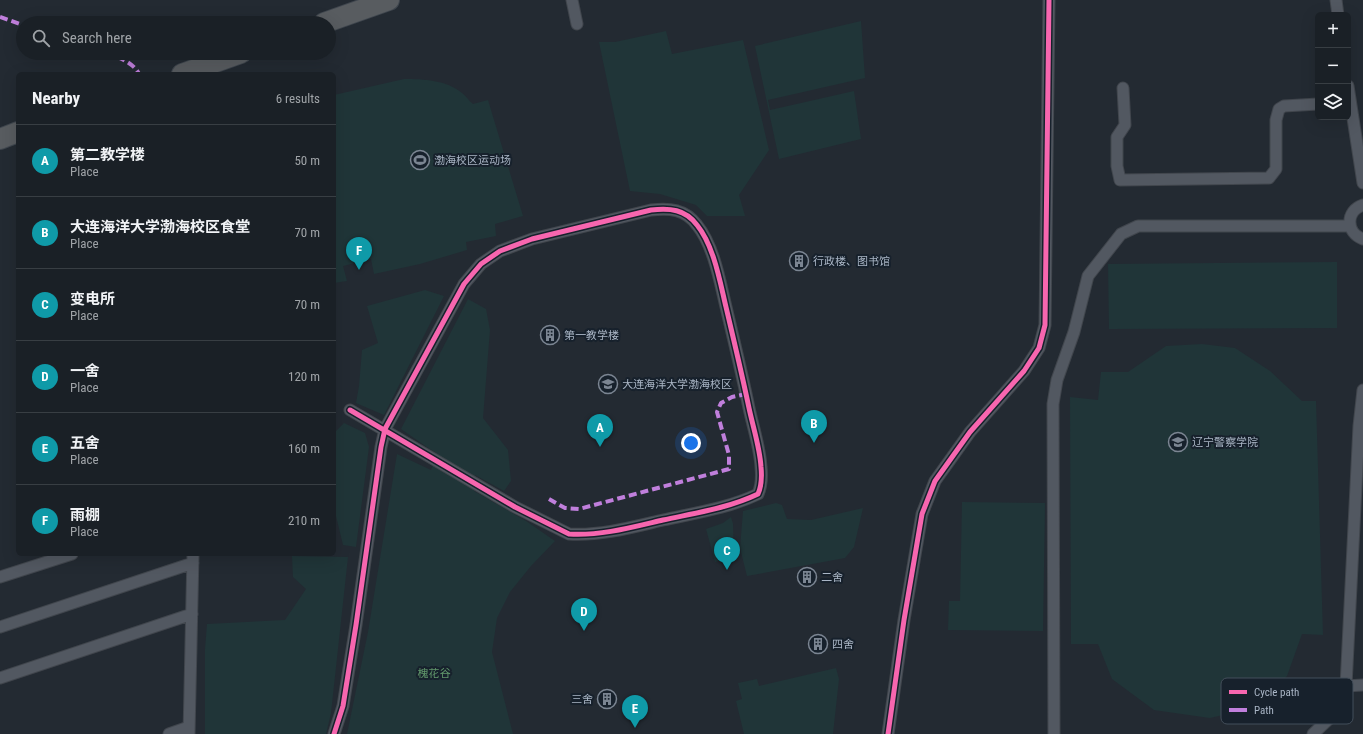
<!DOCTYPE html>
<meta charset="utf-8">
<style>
:root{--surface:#1a2026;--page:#23282e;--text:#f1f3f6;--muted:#9fa3a7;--line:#383e43;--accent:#7b8592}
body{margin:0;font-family:"Roboto Condensed","Noto Sans SC",sans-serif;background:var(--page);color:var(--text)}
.controls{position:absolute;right:12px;top:12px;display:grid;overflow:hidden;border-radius:6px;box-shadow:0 4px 16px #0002}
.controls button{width:36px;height:36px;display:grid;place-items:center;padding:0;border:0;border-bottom:1px solid var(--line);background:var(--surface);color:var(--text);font:20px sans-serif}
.you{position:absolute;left:691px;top:443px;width:14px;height:14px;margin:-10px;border:3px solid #fff;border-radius:50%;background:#1a73e8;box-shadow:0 0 0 6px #1a73e833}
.badge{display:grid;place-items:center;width:26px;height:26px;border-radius:50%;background:var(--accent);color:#fff;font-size:13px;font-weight:700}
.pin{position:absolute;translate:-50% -33px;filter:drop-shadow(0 1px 2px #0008)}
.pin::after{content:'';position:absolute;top:21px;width:14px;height:12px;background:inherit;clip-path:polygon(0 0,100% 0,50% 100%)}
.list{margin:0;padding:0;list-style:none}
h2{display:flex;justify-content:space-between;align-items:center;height:52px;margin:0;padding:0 16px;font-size:17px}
h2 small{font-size:13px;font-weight:400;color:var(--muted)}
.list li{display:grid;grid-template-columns:26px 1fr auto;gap:12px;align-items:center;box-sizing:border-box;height:72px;padding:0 16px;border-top:1px solid var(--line)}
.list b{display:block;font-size:15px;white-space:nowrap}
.list p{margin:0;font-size:13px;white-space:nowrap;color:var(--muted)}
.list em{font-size:13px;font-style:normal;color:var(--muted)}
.icon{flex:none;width:22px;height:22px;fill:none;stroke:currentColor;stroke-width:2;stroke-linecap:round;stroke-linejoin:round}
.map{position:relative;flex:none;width:1363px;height:734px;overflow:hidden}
.search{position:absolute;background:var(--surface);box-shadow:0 4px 16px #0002;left:16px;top:16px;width:320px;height:44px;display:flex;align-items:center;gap:10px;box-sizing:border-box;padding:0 14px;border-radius:22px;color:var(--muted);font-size:15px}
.panel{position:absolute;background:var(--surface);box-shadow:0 4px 16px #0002;left:16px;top:72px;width:320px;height:484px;border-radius:6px}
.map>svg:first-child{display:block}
.green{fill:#203538}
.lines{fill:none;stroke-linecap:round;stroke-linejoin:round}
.street-casing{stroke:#41464d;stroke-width:13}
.highway-casing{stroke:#3f464e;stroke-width:22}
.street{stroke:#525861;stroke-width:11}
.highway{stroke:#585c60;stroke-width:20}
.quiet{stroke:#c07fdc;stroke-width:4;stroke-dasharray:8 4;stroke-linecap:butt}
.cycleway-casing{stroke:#17212c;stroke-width:8}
.cycleway{stroke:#f766af;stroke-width:5}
.labels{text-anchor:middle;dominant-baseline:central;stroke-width:4;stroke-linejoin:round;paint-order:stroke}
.poi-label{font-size:11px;fill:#aab6c6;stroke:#17212c;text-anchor:start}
.park-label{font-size:11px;fill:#61986b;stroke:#17212c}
.key{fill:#17212c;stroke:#434e5a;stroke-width:1}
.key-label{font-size:11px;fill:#aab6c6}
</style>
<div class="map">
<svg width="1363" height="734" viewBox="0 0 1363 734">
<rect width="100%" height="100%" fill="#232a32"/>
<path class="green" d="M 861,21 L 865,78 L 768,100 L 770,110 L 854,91 L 861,139 L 779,159 L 755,46 Z
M 666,31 L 672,54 L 743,40 L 769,150 L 739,195 L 745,216 L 707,216 L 696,205 L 660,194 L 630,191 L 599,42 L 615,42 Z
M 404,79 C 423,79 447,80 462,93 C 466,96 469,101 473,104 L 488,100 L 523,216 L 495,224 L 496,236 L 466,242 L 467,250 L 420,264 L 374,274 L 371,259 L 343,266 L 347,281 L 334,283 L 334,95 Z
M 1337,262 L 1337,328 L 1109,329 L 1108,264 Z
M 425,290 L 444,296 L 384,415 L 356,403 L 359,386 L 362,350 L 378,343 L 367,306 Z
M 468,299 L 486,309 L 490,330 L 483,418 L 508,450 L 511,481 L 504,491 L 475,475 L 474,491 L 526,521 L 555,541 L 531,566 L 510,592 L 497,618 L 492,652 L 513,734 L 347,734 L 368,632 L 397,454 L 431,470 L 437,454 L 401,429 Z
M 1202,344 L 1235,348 L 1270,371 L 1302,401 L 1316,401 L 1323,635 L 1302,634 L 1287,676 L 1258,707 L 1210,718 L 1154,710 L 1112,679 L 1098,644 L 1071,644 L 1070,397 L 1098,400 L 1101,372 L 1128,372 L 1166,346 Z
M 344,423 L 365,433 L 369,447 L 356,547 L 343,545 L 336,516 L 334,516 L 334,433 Z
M 962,502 L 1045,503 L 1043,631 L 948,630 L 949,601 L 960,601 Z
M 776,503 L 782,505 L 787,519 L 811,520 L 863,508 L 854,547 L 845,558 L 747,576 L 740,548 L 743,511 Z
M 731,517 L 733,524 L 734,557 L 715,562 L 706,529 L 723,523 Z
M 292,556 L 348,557 L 331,713 L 326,734 L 205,734 L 205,649 L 207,624 L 285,620 L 306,589 L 293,577 Z
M 836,668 L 839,679 L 833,734 L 744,734 L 736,701 L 742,699 L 738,683 L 757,679 L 759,686 Z"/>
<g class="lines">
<defs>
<path id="street" d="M 572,0 L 577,24
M 1336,0 L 1338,15
M 1348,86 L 1363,183
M 1123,88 L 1125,125 L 1117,137 L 1117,166 L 1120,180 L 1269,178 L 1276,169 L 1276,120 L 1279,109 L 1284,106 L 1318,104
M 1363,205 C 1345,211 1346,233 1363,239
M 0,577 L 72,554
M 0,627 L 193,563
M 0,678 L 192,614
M 1346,686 L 1363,685
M 169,734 L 189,727
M 189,734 L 193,554
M 334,734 L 343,706 L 356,625 L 381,447 L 385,429 L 464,284 L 481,264 L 500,251 L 532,239 L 651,210 C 670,208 685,209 697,225 C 714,246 720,282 726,307 C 734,341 742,374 749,408 C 753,427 760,448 761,467 C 762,477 762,485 758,494 C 729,508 695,513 663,520 C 633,527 601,536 569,534 L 515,507 L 350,410
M 888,734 L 904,620 L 922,514 L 935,481 L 970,432 L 1024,371 L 1039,348 L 1045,325 L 1049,0
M 1054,734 L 1053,404 L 1057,380 L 1074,332 L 1088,276 L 1121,234 L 1138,226 L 1350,226
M 1313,734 L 1332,716 L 1346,686 L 1359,426 L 1363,390"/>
<path id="highway" d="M 324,23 L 389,0
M 182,74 L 241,53
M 0,139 L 18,132"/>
</defs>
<use href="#street" class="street-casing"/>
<use href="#highway" class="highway-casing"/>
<use href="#street" class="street"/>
<use href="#highway" class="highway"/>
<path class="quiet" d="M 0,17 L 23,25
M 106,53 C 118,57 133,62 139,74
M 549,499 L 565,508 L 579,509 L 729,469 L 729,455 L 717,412 L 721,403 L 732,397 L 746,394"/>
<defs>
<path id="cycleway" d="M 334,734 L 343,706 L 356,625 L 381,447 L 385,429 L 464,284 L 481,264 L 500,251 L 532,239 L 651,210 C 670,208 685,209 697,225 C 714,246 720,282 726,307 C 734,341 742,374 749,408 C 753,427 760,448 761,467 C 762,477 762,485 758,494 C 729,508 695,513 663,520 C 633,527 601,536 569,534 L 515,507 L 350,410
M 888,734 L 904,620 L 922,514 L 935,481 L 970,432 L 1024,371 L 1039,348 L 1045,325 L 1049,0"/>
</defs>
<use href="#cycleway" class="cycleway-casing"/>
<use href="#cycleway" class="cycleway"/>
</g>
<defs>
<symbol id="stadium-ring" viewBox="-11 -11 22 22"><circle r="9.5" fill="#17212c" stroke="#7b8592" stroke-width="1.5"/><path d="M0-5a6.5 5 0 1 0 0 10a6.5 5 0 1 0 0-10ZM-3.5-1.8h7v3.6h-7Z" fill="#7b8592"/></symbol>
<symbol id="building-ring" viewBox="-11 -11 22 22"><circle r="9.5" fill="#17212c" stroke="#7b8592" stroke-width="1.5"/><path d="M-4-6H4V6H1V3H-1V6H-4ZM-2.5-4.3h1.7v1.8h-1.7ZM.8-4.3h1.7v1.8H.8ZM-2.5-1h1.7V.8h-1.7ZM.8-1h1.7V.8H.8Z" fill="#7b8592"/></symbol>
<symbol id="university-ring" viewBox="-11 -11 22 22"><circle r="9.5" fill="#17212c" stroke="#7b8592" stroke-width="1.5"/><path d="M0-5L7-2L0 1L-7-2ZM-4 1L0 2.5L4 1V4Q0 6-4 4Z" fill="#7b8592"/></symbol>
</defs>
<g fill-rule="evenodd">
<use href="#stadium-ring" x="409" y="149" width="22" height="22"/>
<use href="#building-ring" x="788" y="250" width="22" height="22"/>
<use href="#building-ring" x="539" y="324" width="22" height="22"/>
<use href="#university-ring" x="597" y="373" width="22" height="22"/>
<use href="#university-ring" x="1167" y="431" width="22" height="22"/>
<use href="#building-ring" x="796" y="566" width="22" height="22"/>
<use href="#building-ring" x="807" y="633" width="22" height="22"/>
<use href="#building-ring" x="596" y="688" width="22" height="22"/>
</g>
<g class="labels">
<g class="poi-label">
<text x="434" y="160">渤海校区运动场</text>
<text x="813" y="261">行政楼、图书馆</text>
<text x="564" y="335">第一教学楼</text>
<text x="622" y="384">大连海洋大学渤海校区</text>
<text x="1192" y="442">辽宁警察学院</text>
<text x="821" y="577">二舍</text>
<text x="832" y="644">四舍</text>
<text x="593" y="699" text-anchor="end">三舍</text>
</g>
<g class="park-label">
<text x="434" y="673">槐花谷</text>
</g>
</g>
<rect x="1221" y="678" width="132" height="46" rx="6" class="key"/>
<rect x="1229" y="690" width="18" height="4" fill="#f766af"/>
<rect x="1229" y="708" width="18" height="4" fill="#c07fdc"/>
<g class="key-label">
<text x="1254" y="696">Cycle path</text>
<text x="1254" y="714">Path</text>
</g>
</svg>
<div class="controls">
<button>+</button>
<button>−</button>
<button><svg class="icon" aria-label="layers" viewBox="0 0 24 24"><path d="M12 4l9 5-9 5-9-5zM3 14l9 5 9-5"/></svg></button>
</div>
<div class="you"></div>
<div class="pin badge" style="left:600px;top:447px;background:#0f9aa8">A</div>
<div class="pin badge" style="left:814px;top:443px;background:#0f9aa8">B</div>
<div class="pin badge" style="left:727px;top:570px;background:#0f9aa8">C</div>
<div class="pin badge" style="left:584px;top:631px;background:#0f9aa8">D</div>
<div class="pin badge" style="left:635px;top:728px;background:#0f9aa8">E</div>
<div class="pin badge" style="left:359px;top:270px;background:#0f9aa8">F</div>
<div class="search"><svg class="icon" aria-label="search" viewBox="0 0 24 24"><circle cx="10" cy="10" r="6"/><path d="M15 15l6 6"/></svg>Search here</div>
<section class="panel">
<h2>Nearby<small>6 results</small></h2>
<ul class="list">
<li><span class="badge" style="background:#0f9aa8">A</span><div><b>第二教学楼</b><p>Place</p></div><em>50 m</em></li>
<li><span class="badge" style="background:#0f9aa8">B</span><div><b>大连海洋大学渤海校区食堂</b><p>Place</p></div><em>70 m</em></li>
<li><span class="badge" style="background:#0f9aa8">C</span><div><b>变电所</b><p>Place</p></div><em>70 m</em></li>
<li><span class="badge" style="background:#0f9aa8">D</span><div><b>一舍</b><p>Place</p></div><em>120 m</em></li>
<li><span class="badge" style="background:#0f9aa8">E</span><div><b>五舍</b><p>Place</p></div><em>160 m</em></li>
<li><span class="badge" style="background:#0f9aa8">F</span><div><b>雨棚</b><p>Place</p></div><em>210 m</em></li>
</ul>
</section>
</div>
